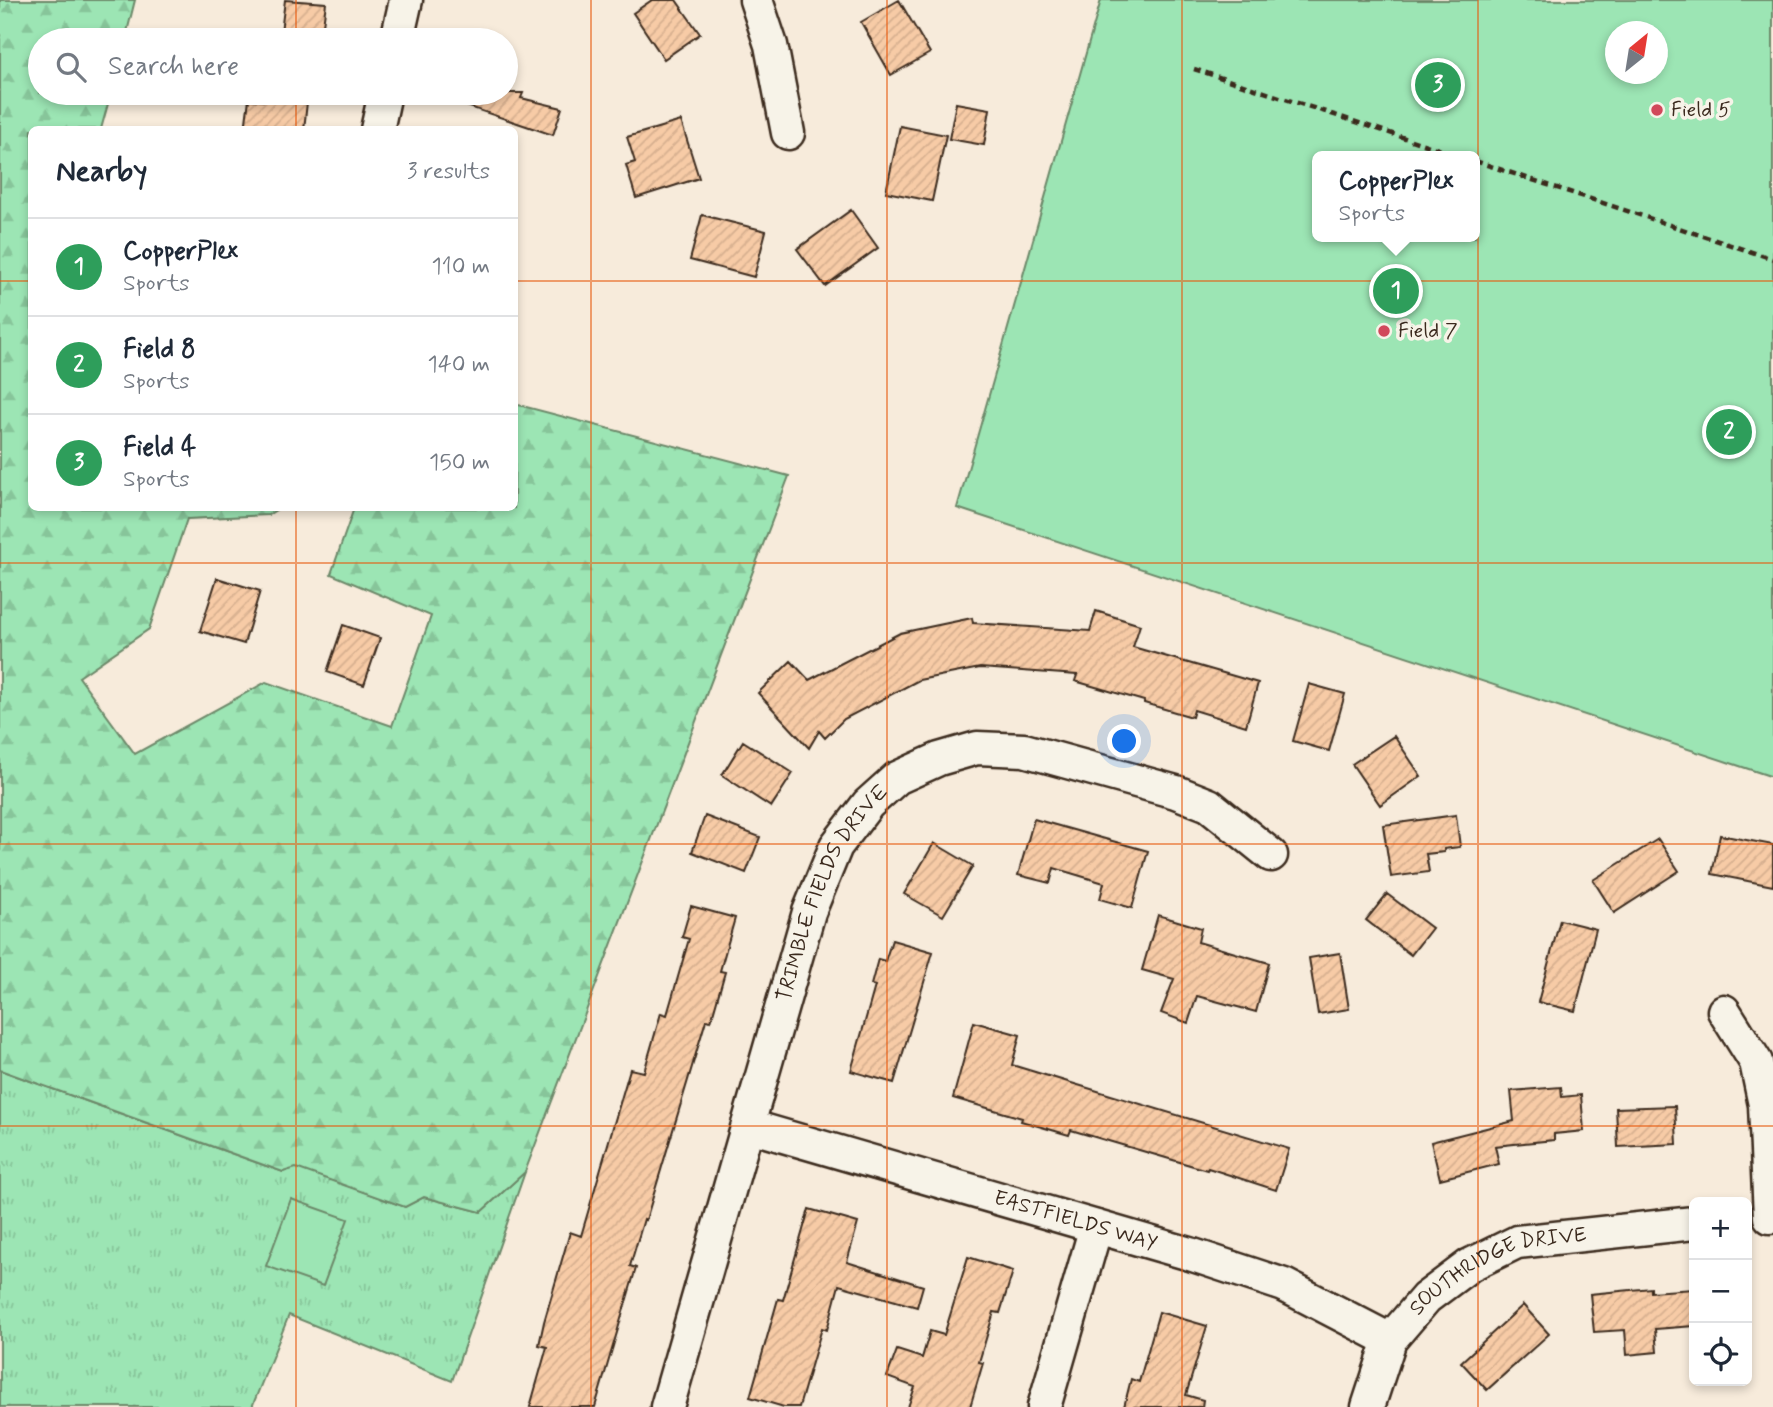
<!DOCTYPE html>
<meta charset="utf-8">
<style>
:root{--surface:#fff;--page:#f6f6f7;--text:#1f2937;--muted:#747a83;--line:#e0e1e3;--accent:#1a73e8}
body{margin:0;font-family:Mynerve,sans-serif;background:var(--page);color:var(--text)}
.controls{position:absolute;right:21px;bottom:21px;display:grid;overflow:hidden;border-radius:10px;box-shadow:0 4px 10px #0003}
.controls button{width:63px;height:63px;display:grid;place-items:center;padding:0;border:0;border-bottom:2px solid var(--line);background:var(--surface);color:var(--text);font:35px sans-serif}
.compass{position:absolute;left:1605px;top:21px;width:63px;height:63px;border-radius:50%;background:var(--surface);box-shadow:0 4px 10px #0003;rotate:30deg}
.you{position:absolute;left:1125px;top:742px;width:24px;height:24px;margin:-18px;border:5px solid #fff;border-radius:50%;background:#1a73e8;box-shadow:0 0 0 10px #1a73e833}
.badge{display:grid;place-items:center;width:46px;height:46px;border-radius:50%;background:var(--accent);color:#fff;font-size:23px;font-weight:700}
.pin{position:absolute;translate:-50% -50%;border:4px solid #fff;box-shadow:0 2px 7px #0006}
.popup{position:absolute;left:1312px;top:151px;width:168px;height:91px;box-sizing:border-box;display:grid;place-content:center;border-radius:10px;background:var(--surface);filter:drop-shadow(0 2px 5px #0005);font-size:23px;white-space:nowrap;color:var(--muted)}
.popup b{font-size:26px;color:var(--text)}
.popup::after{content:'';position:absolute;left:50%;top:100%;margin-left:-14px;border:14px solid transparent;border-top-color:var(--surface)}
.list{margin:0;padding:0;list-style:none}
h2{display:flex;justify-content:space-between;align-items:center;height:91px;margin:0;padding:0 28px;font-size:30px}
h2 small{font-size:23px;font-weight:400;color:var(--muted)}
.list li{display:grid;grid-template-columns:46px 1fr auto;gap:21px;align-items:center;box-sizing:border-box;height:98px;padding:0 28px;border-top:2px solid var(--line)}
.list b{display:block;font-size:26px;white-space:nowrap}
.list p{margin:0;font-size:23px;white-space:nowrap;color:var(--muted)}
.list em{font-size:23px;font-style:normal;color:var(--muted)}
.icon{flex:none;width:38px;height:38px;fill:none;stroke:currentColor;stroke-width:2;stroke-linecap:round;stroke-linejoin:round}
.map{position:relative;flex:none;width:1773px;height:1407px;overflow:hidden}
.search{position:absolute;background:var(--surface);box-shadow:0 4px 10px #0003;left:28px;top:28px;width:490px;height:77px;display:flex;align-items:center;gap:18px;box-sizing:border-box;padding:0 24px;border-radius:38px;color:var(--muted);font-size:26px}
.panel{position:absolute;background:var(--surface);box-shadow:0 4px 10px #0003;left:28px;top:126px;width:490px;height:385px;border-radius:10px}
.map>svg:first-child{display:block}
.grass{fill:url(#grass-tufts);stroke:#6c8869;stroke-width:2}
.forest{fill:url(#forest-firs);stroke:#6c8869;stroke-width:2}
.garden{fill:#9ce5b4;stroke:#6c8869;stroke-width:2;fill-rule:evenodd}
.building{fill:url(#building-hatch);stroke:#3b2a1e;stroke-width:2}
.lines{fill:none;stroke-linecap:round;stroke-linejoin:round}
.minor-casing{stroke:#3b2a1e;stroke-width:37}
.path{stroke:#3b2a1e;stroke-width:4.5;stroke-dasharray:7 5;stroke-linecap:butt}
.minor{stroke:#f7f3e8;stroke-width:32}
.grid{fill:none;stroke:#e8590c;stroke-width:2;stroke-opacity:0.55}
.poi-dot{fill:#d1495b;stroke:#f7f3e8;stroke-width:2.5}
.labels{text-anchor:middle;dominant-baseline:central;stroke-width:7;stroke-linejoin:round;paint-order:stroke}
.poi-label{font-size:21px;fill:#3b2a1e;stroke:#f7f3e8;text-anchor:start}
.street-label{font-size:21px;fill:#3b2a1e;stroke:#f7f3e8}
</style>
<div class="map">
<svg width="1773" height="1407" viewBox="0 0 1773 1407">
<defs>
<pattern id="grass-tufts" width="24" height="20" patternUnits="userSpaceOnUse" patternTransform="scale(1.75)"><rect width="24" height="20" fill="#9ce5b4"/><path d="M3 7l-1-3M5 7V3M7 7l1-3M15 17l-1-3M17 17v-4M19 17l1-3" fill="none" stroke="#87c59a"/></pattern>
<pattern id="forest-firs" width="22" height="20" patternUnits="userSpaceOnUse" patternTransform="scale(1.75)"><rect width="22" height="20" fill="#9ce5b4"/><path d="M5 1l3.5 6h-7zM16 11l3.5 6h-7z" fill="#87c59a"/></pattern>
<pattern id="building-hatch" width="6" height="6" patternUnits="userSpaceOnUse" patternTransform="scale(1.75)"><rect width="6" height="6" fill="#f7cba6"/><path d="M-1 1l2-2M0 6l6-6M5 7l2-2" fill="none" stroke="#d5ae8e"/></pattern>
</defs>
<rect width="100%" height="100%" fill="#f7ebdb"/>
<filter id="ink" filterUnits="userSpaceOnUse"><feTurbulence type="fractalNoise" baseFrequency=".0143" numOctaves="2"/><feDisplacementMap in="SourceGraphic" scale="14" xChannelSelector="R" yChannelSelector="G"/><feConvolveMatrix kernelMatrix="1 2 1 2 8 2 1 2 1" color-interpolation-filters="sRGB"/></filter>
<g filter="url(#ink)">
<path class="grass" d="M 0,1070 L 283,1172 L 296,1167 L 405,1207 L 424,1197 L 481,1212 L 525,1172 L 452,1381 L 289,1315 L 252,1407 L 0,1407 Z"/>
<path class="forest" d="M 0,0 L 135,0 L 125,40 L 40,40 L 40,93 L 111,93 L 101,129 L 32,130 L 32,508 L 279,508 L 268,515 L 187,519 L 149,629 L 79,677 L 135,754 L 266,682 L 392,726 L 431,616 L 331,574 L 354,508 L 514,508 L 515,404 L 789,476 L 525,1172 L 481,1212 L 424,1197 L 405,1207 L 296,1168 L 283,1172 L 0,1070 Z"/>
<path class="garden" d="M 1101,0 L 1773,0 L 1773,777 L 957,508 ZM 1616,32 L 1658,32 L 1658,74 L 1616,74 ZM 1317,156 L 1475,156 L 1475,237 L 1317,237 Z
M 291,1199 L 348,1219 L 323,1286 L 266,1266 Z"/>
<path class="building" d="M 285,0 L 326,3 L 321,40 L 280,40 Z
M 652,0 L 676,0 L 700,34 L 664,59 L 633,13 Z
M 899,0 L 930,53 L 891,75 L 861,22 Z
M 440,93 L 523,93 L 521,98 L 562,108 L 553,135 L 440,97 Z
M 264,97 L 307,102 L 304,130 L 245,130 L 249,99 L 263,101 Z
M 956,103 L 990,109 L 984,145 L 949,139 Z
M 681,121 L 699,178 L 636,198 L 626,165 L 635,162 L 627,137 Z
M 900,126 L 946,135 L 932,201 L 886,192 Z
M 851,210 L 878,248 L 825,286 L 797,249 Z
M 702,215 L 766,231 L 754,277 L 690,260 Z
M 217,578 L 260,591 L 244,644 L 200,631 Z
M 1096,611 L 1140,625 L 1133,647 L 1258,683 L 1246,726 L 1194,710 L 1192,717 L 1144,703 L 1144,701 L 1075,681 L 1077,675 L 980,668 L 919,680 L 844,719 L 825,738 L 819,731 L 809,748 L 758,693 L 791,661 L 809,680 L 900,633 L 972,618 L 973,623 L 1090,631 Z
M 343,625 L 380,638 L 364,685 L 327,672 Z
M 1309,684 L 1345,694 L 1329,751 L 1293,741 Z
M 1394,736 L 1421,776 L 1380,805 L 1352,764 Z
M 743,741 L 793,773 L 771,807 L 722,775 Z
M 1456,815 L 1460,847 L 1444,849 L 1444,852 L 1426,854 L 1429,872 L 1391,877 L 1383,825 Z
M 705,816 L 760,837 L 746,873 L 692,852 Z
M 1034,819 L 1148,851 L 1132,908 L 1100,899 L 1104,883 L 1054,868 L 1050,883 L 1018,875 Z
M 1720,835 L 1773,845 L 1773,886 L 1712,874 Z
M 1658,839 L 1679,871 L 1614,913 L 1593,880 Z
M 934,843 L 973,866 L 943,916 L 904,894 Z
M 1387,894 L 1432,928 L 1411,955 L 1366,920 Z
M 691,906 L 735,918 L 720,971 L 725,972 L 711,1021 L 706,1020 L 646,1220 L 644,1219 L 630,1266 L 636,1268 L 595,1407 L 530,1407 L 547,1347 L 539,1345 L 544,1322 L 570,1232 L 581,1236 L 630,1069 L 644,1072 L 661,1013 L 667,1015 L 689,939 L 682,937 Z
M 1158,915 L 1201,928 L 1198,942 L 1269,963 L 1256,1012 L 1197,996 L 1188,1023 L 1161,1013 L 1174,979 L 1142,970 Z
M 1560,920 L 1596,929 L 1575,1011 L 1538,1002 Z
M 892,940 L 933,952 L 894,1083 L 851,1071 L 875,986 L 871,985 L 878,959 L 885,961 Z
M 1340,953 L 1349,1009 L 1318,1014 L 1309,958 Z
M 974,1022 L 1020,1035 L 1012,1065 L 1289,1149 L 1276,1190 L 1208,1168 L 1207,1170 L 1071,1130 L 1069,1135 L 1021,1121 L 1022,1118 L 953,1098 Z
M 1561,1087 L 1562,1097 L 1581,1095 L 1584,1131 L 1554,1134 L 1554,1140 L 1495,1146 L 1499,1164 L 1440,1179 L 1431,1142 L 1514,1121 L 1511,1091 Z
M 1675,1106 L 1677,1144 L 1618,1147 L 1616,1108 Z
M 809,1209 L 858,1223 L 847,1262 L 923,1286 L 917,1307 L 839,1285 L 827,1330 L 822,1328 L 799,1407 L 784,1407 L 750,1397 L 778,1299 L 783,1300 Z
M 968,1257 L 1013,1271 L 1000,1313 L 994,1312 L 979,1362 L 983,1363 L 970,1407 L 908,1407 L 915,1387 L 887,1377 L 897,1350 L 922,1358 L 930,1331 L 944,1335 Z
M 1651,1288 L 1651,1292 L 1694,1289 L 1694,1326 L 1655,1329 L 1657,1352 L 1627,1355 L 1625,1330 L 1594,1332 L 1590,1294 Z
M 1523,1305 L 1549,1334 L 1487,1390 L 1461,1362 Z
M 1159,1312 L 1207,1326 L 1186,1395 L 1203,1400 L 1202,1407 L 1124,1407 L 1131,1379 L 1139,1382 Z"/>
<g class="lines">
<defs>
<g id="minor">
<path d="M 756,0 L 771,45 L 788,133"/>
<path d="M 397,40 L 406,0"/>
<path d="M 377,130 L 385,93"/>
<path d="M 1724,1011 L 1756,1062 L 1765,1105 L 1770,1217"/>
<path id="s1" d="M 749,1126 L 1190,1254 L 1284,1285 L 1390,1340"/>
<path id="s2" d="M 667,1407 L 809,912 L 836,846 L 868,804 L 897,778 L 939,759 L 977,748 L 1024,750 L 1176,792 L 1209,805 L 1271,855"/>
<path d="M 1044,1407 L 1096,1227"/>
<path id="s3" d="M 1368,1407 L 1390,1340 L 1426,1298 L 1470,1265 L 1517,1242 L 1694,1223"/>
</g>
</defs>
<use href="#minor" class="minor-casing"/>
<path class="path" d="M 1194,69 L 1460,156
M 1475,161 L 1773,259"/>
<use href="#minor" class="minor"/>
</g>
</g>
<path class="grid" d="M 296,0 L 296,40M 591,0 L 591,1407M 887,0 L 887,1407M 1182,0 L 1182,1407M 1478,0 L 1478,1407M 296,93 L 296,130M 0,281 L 32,281M 514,281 L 1773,281M 296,508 L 296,1407M 0,563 L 1773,563M 0,844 L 1773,844M 0,1126 L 1773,1126"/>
<g class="poi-dot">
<circle cx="1657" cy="110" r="7"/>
<circle cx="1384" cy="331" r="7"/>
</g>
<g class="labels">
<g class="poi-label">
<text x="1671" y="110">Field 5</text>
<text x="1398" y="331">Field 7</text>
</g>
<g class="street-label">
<text stroke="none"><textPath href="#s2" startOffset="542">TRIMBLE FIELDS DRIVE</textPath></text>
<text stroke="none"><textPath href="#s1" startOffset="340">EASTFIELDS WAY</textPath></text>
<text stroke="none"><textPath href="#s3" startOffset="205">SOUTHRIDGE DRIVE</textPath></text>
</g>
</g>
</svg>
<div class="controls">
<button>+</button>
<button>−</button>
<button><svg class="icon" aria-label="locate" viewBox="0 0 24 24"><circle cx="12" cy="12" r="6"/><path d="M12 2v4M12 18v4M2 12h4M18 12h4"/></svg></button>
</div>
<svg class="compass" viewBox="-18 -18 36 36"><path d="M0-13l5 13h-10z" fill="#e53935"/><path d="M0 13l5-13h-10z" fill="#747a83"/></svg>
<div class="you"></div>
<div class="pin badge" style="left:1396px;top:291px;background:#2e9e5b">1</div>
<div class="popup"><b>CopperPlex</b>Sports</div>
<div class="pin badge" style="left:1729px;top:432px;background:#2e9e5b">2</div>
<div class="pin badge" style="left:1438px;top:85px;background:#2e9e5b">3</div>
<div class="search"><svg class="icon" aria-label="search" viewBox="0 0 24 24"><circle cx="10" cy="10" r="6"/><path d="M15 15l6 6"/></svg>Search here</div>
<section class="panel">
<h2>Nearby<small>3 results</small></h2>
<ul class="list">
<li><span class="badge" style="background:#2e9e5b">1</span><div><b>CopperPlex</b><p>Sports</p></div><em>110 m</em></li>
<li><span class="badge" style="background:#2e9e5b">2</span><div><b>Field 8</b><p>Sports</p></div><em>140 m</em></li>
<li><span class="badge" style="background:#2e9e5b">3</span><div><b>Field 4</b><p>Sports</p></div><em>150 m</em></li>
</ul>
</section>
</div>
